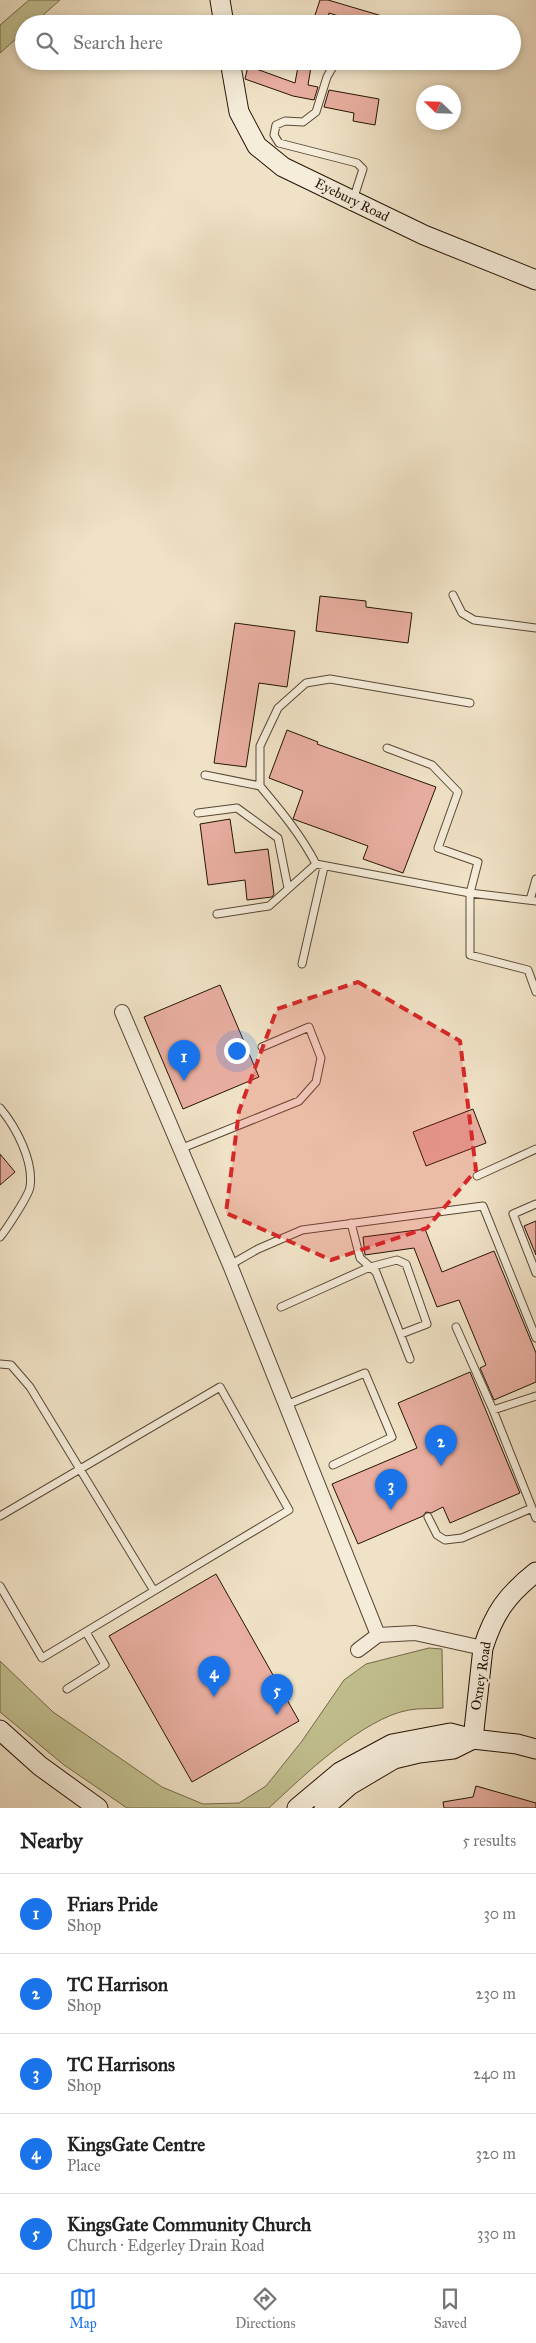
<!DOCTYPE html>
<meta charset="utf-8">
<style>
:root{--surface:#fff;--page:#f6f6f6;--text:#222;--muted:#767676;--line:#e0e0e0;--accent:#1a73e8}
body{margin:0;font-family:"IM FELL Great Primer",serif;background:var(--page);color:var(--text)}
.compass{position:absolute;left:416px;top:85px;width:45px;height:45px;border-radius:50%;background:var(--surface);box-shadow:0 2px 8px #0003;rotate:293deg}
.you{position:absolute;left:236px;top:1050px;width:18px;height:18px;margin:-12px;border:4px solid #fff;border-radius:50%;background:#1a73e8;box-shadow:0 0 0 8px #1a73e833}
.badge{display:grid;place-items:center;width:32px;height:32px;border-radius:50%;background:var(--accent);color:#fff;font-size:16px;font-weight:700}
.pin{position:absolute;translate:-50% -41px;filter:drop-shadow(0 1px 2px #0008)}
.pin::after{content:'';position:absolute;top:26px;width:18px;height:15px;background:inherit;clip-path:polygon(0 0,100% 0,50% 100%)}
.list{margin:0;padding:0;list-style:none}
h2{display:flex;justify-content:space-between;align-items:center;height:65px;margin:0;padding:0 20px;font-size:21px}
h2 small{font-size:16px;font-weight:400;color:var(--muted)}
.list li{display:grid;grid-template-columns:32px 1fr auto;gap:15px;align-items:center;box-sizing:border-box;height:80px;padding:0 20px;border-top:1px solid var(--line)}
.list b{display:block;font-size:19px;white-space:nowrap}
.list p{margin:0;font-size:16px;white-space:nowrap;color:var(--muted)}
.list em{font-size:16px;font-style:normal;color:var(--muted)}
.icon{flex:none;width:28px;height:28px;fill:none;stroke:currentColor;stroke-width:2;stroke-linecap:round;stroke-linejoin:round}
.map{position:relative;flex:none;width:536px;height:1808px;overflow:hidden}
.search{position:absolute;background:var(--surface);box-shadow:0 2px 8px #0003;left:15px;right:15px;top:15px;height:55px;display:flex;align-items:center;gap:12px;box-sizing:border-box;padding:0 18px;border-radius:28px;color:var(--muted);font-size:19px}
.sheet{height:465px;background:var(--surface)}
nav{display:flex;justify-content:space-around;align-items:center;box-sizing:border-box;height:70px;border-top:1px solid var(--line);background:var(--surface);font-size:14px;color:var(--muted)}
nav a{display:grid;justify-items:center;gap:2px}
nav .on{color:var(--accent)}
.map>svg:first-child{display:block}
.green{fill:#c2c090;stroke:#746a4a}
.building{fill:#e8aea0;stroke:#251405}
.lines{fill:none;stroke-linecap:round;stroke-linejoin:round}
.lane-casing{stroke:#584835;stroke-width:9}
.street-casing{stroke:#584835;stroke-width:16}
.secondary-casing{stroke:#251405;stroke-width:21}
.lane{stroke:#f5ecda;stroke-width:7}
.street{stroke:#f5ecda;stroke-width:14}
.secondary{stroke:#f5ecda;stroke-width:19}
.marked{fill:#d62828;fill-opacity:0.2;stroke:#d62828;stroke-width:4;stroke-dasharray:10 6;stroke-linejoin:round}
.labels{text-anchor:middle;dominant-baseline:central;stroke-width:4;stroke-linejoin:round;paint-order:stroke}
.street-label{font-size:14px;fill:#251405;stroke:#f5ecda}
</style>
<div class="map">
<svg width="536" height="1808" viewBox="0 0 536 1808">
<rect width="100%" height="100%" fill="#f0e2c6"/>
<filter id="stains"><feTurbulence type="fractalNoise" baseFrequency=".004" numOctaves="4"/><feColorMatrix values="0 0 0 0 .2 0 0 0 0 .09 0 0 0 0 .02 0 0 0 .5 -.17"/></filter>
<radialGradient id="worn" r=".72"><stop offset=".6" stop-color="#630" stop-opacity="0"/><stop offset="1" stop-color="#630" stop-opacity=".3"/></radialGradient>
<path class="green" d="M 29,0 L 60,0 L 33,24 L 24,24 L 24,32 L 0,53 L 0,25 Z
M 429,1648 L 442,1649 L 443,1708 C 432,1709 420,1708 409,1710 C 363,1718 302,1777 269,1808 L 127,1808 L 64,1765 L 0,1712 L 0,1661 L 53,1712 L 162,1787 L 203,1804 L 239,1803 L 266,1786 L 302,1741 L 344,1680 L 366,1664 Z"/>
<path class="building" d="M 320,0 L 328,0 L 399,21 L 398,24 L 364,24 L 329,13 L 326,24 L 312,24 Z
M 299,61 L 312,61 L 308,85 L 318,87 L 314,100 L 293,96 L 245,79 L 248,66 L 295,83 Z
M 329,90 L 379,99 L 375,125 L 353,121 L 354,113 L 324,107 Z
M 320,596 L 366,601 L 366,607 L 412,613 L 408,643 L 316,631 Z
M 235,623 L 295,631 L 287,687 L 259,683 L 246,767 L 214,763 Z
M 287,730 L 318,742 L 317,744 L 436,787 L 403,873 L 363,859 L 368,846 L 293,819 L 303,791 L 269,778 Z
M 230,819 L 235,853 L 268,849 L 274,894 L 272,897 L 247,900 L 245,880 L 208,885 L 200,824 Z
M 220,985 L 259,1077 L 183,1109 L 144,1017 Z
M 473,1109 L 486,1143 L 426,1166 L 413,1132 Z
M 0,1154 L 15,1172 L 0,1185 Z
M 536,1221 L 536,1255 L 524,1226 Z
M 425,1229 L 442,1272 L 494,1251 L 536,1353 L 536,1382 L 494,1400 L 480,1368 L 486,1365 L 459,1300 L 437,1307 L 414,1248 L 365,1255 L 363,1237 Z
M 470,1372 L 520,1493 L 450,1523 L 443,1507 L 431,1513 L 426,1512 L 423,1516 L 358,1544 L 332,1484 L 417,1448 L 398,1403 Z
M 216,1574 L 299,1721 L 192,1782 L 109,1636 Z
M 476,1786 L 536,1803 L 536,1808 L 444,1808 L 443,1802 L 473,1797 Z"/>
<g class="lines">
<defs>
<path id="lane" d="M 336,61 L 327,77 L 316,112 L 303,122 L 285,121 L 276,125 L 274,135 L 279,143 L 357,163 L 363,169 L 353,200
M 453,595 L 462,613 L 474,620 L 536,628
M 470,703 L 330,679 L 306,683 L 278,708 L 260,746 L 260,786 C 281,811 301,835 316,864 L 470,893 L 536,901
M 387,748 L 432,765 L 458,792 L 438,848 L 478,862 L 470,893 L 470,955 L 528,970 L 536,992
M 205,775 L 260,786
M 198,813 L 237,808 L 278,838 L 288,888
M 530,900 L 536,879
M 217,914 L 269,906 L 316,864
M 302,964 L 324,867
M 0,1108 C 16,1127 34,1161 30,1187 C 29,1195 6,1230 0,1237
M 180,1149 L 299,1101 L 316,1082 L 321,1058 L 309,1027 L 262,1047
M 477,1176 L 536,1149
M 536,1204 L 513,1214 L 536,1273
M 351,1223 L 360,1258 L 376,1272 L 410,1359
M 230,1265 L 258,1249 L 302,1230 L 483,1206 L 536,1338
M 281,1307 L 370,1267 L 397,1260 L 406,1264 L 427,1324 L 401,1334
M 456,1327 L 493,1410
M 0,1364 L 11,1365 L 30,1387 L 154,1591
M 536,1396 L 493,1410 L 536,1518
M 286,1405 L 365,1373 L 392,1437 L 333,1465
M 0,1516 L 220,1387 L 289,1510 L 42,1658 L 0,1586
M 428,1517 L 437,1535 L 445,1540 L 462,1538 L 532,1508
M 67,1689 L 105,1665 L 86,1632"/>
<path id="street" d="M 122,1012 L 230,1265 L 378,1635
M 358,1650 L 378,1635 L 415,1633 L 483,1648"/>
<path id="secondary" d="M 220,0 L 224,24
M 230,61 L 239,112 L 257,146 L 283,167 L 424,235 L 536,280
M 0,1730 L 40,1766 L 98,1808
M 473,1739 L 483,1648 C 494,1613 507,1595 536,1572
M 297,1808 L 340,1772 L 392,1744 L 450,1733 L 473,1739 L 517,1744 L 536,1749
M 324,1808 L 350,1785 L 394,1759 L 419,1753 L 453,1749 L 473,1739"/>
</defs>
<use href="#lane" class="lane-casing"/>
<use href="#street" class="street-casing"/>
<use href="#secondary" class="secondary-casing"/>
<use href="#lane" class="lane"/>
<use href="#street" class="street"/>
<use href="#secondary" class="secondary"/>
</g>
<path class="marked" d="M 358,982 L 460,1041 L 476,1170 L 427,1228 L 331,1260 L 226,1213 L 239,1111 L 277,1009 Z"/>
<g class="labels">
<g class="street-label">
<text transform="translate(352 200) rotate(26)">Eyebury Road</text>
<text transform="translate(481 1676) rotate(-81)">Oxney Road</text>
</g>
</g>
<rect width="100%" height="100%" filter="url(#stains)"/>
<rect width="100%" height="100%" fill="url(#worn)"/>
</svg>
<svg class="compass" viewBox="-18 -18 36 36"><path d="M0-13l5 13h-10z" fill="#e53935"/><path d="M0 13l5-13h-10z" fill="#767676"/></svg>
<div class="you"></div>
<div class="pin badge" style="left:184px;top:1081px">1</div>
<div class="pin badge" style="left:441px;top:1466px">2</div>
<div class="pin badge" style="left:391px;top:1510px">3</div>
<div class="pin badge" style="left:214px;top:1697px">4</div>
<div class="pin badge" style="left:277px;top:1715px">5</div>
<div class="search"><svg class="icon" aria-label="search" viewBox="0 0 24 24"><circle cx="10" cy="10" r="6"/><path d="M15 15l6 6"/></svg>Search here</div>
</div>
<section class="sheet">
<h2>Nearby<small>5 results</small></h2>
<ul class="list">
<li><span class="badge">1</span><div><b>Friars Pride</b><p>Shop</p></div><em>30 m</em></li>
<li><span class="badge">2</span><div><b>TC Harrison</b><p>Shop</p></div><em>230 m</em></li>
<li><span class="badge">3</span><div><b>TC Harrisons</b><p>Shop</p></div><em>240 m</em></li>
<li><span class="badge">4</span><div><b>KingsGate Centre</b><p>Place</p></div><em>320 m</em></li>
<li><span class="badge">5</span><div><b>KingsGate Community Church</b><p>Church · Edgerley Drain Road</p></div><em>330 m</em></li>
</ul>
</section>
<nav>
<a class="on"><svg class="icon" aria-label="map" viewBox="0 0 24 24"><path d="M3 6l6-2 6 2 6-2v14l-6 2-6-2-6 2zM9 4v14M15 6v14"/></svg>Map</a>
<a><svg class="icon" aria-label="directions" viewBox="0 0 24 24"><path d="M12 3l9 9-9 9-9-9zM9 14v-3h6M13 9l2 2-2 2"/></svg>Directions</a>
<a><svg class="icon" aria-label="saved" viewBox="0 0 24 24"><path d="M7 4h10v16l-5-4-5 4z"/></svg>Saved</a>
</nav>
